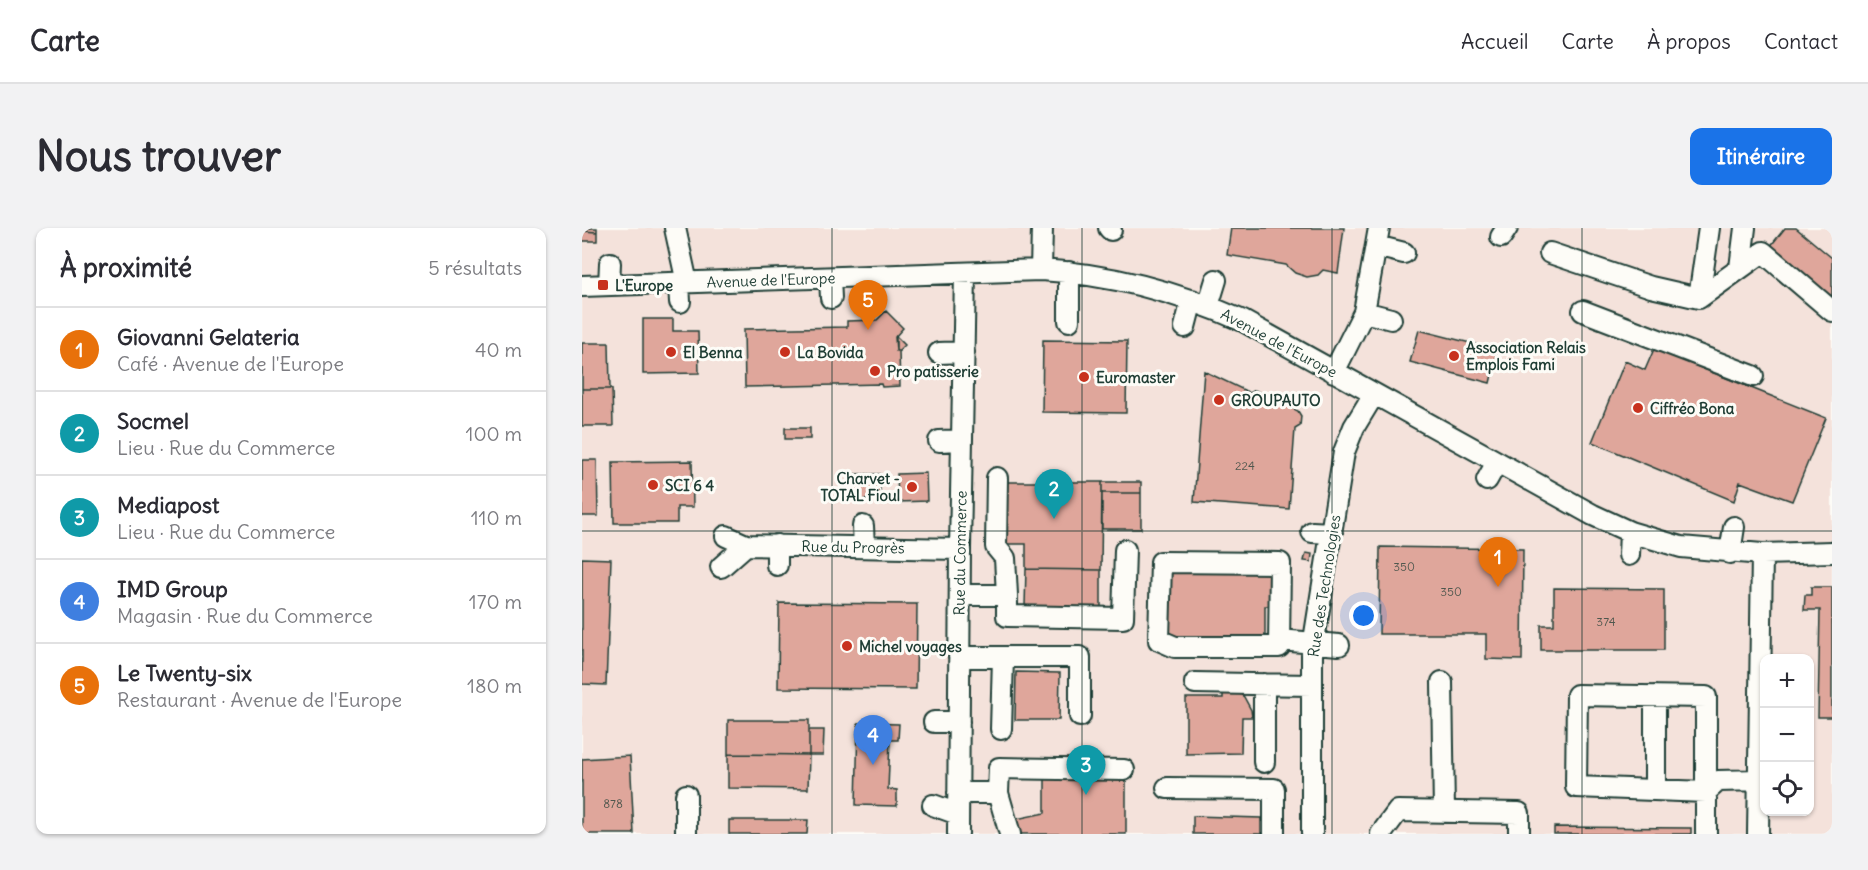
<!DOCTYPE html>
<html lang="fr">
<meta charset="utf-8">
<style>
:root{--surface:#fff;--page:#f2f2f3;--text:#2b2b33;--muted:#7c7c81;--line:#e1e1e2;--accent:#1a73e8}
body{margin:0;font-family:Delius,sans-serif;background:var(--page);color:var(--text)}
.controls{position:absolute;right:18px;bottom:18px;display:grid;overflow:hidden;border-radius:12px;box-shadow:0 2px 4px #0004}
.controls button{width:54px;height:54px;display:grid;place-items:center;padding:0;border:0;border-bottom:2px solid var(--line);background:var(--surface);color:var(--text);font:30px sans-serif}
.you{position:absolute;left:782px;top:388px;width:21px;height:21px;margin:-15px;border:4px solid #fff;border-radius:50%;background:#1a73e8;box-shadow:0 0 0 9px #1a73e833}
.badge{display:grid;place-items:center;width:39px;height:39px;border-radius:50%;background:var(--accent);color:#fff;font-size:20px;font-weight:700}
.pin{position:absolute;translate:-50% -50px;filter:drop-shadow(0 2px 3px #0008)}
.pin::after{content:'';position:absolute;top:32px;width:21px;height:18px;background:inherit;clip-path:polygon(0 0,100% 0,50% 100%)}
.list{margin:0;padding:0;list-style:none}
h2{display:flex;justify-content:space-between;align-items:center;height:78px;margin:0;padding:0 24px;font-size:26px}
h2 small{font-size:20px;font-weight:400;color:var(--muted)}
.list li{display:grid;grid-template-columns:39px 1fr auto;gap:18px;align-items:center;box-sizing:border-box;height:84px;padding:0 24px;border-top:2px solid var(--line)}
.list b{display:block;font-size:22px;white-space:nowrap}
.list p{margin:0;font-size:20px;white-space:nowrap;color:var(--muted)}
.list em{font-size:20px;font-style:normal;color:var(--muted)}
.icon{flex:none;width:33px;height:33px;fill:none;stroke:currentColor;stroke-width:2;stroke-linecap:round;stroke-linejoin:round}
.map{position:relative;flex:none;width:1250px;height:606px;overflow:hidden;border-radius:12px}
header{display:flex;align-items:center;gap:36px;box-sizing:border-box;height:84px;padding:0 30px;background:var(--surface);border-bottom:2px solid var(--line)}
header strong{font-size:28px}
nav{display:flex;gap:33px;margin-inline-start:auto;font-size:21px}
.intro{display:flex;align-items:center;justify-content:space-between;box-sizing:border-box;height:144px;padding:0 36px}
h1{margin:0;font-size:42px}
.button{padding:15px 27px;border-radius:12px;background:var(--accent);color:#fff;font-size:21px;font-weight:700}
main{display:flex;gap:36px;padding:0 36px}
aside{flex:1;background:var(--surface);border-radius:12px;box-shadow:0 2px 4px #0004}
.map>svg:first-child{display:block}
.built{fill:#f4e2db;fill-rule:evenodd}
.building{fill:#dfa69b;stroke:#1f3d34;stroke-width:1.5}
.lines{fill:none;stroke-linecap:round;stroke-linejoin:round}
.minor-casing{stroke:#1f3d34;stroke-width:24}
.minor{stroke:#fdfcf7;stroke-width:20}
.grid{fill:none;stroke:#1f3d34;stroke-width:1.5;stroke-opacity:0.55}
.poi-dot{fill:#c8321e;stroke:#fdfcf7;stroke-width:2}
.labels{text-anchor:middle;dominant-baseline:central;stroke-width:6;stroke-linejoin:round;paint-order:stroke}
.number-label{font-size:12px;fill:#4f574e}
.street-label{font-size:15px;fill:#1f3d34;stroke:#fdfcf7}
.poi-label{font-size:15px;font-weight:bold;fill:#1f3d34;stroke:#fdfcf7;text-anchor:start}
</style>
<header>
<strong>Carte</strong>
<nav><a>Accueil</a><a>Carte</a><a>À propos</a><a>Contact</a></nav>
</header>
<div class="intro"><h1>Nous trouver</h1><a class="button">Itinéraire</a></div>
<main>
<aside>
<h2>À proximité<small>5 résultats</small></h2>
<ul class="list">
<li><span class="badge" style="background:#e8710a">1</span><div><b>Giovanni Gelateria</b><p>Café · Avenue de l'Europe</p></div><em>40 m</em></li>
<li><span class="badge" style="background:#0f9aa8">2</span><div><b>Socmel</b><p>Lieu · Rue du Commerce</p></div><em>100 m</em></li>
<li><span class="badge" style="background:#0f9aa8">3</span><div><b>Mediapost</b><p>Lieu · Rue du Commerce</p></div><em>110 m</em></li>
<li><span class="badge" style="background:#3f7fe0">4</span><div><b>IMD Group</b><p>Magasin · Rue du Commerce</p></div><em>170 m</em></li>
<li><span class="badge" style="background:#e8710a">5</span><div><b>Le Twenty-six</b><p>Restaurant · Avenue de l'Europe</p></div><em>180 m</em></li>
</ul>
</aside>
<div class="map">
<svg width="1250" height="606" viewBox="0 0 1250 606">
<rect width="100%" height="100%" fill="#fdfcf7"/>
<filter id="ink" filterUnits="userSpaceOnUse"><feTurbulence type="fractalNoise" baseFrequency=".0167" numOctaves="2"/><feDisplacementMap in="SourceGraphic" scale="12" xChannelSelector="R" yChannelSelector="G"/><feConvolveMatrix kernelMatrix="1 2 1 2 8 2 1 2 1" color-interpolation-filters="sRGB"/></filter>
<g filter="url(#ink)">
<path class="built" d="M 0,0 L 1250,0 L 1250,606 L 0,606 ZM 1182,430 L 1228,430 L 1228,584 L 1182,584 Z"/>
<path class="building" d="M 0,0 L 15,0 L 15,4 L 0,3 Z
M 649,0 L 762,0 L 756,45 L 741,42 L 736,47 L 725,49 L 713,45 L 704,37 L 645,27 Z
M 1203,0 L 1214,0 L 1250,30 L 1250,71 L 1187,20 Z
M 0,3 L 15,4 L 15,13 L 0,13 Z
M 304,83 L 321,100 L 313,109 L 314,123 L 317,123 L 318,158 L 300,159 L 299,156 L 163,159 L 162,101 L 265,99 L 265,93 L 295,92 Z
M 61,91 L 91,91 L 91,103 L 116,103 L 117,145 L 61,146 Z
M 837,102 L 916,122 L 908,155 L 828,134 Z
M 314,108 L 323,117 L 317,123 L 314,123 Z
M 461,112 L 545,113 L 544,185 L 460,184 Z
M 0,115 L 27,115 L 28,161 L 0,161 Z
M 1072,121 L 1244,190 L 1210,273 L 1158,254 L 1152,273 L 1010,214 L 1043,133 L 1063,142 Z
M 622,143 L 668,165 L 673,162 L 716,183 L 719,188 L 718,198 L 713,201 L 707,281 L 612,274 Z
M 0,161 L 30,161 L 31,198 L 0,198 Z
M 203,200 L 228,200 L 228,211 L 203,211 Z
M 203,200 L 228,200 L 228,211 L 203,211 Z
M 0,232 L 15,232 L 16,288 L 0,288 Z
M 110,233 L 111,279 L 95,279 L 95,295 L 32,295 L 31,234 Z
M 344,245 L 345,273 L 316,274 L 315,246 Z
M 272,246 L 298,246 L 298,271 L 273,272 Z
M 272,246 L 298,246 L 298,271 L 273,272 Z
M 425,254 L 520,254 L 519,342 L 444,341 L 444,316 L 425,316 Z
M 520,254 L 559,254 L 559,265 L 520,265 Z
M 520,265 L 559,265 L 559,301 L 520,301 Z
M 798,319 L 941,321 L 940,432 L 904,431 L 904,406 L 797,406 Z
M 724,325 L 730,326 L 729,334 L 722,333 Z
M 0,330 L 29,331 L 24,457 L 0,456 Z
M 588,337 L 691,338 L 691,378 L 683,378 L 683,409 L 587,408 Z
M 444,341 L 519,342 L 519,379 L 443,378 Z
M 1229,359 L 1250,359 L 1250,489 L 1236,489 L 1238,382 L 1222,382 L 1223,367 L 1229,367 Z
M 972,360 L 1082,361 L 1082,422 L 959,422 L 959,397 L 972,397 Z
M 197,375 L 335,376 L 334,461 L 196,460 Z
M 434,444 L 478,445 L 477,492 L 433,492 Z
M 641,460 L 654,463 L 662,469 L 669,482 L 670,489 L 660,489 L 659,525 L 604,526 L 604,470 L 641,470 Z
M 146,492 L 227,492 L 227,527 L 146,526 Z
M 276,495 L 317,496 L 316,512 L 308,512 L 306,561 L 315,562 L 315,578 L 274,577 Z
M 227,502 L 242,502 L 241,527 L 227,527 Z
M 146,526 L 227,527 L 226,561 L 146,560 Z
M 48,528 L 52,606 L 0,606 L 0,531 Z
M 463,548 L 544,549 L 544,606 L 437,606 L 434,591 L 463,585 Z
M 611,588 L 679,590 L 679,606 L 611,606 Z
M 147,592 L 226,592 L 225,606 L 147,606 Z
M 972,599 L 1109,600 L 1109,606 L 972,606 Z"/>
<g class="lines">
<defs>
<path id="minor" d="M 93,0 L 105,55
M 527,0 L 529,2
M 919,9 L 925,0
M 794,18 L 822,25
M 968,25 L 1069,59 L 1117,70 L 1181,24 L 1250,83
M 1158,40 L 1163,0
M 459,42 L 460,0
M 248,50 L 249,70
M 97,55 L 98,74
M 27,57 L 28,35
M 0,58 L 459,42 C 528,46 598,65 661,93 L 1011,287 L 1048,304 L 1099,319 L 1180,326 L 1250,324
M 1117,70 L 1127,0
M 626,78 L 634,52
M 1001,83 L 1171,148
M 782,84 L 809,91
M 487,93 L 487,44
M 603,99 L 610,72
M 357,125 L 382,124
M 752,144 L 782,84 L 797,0
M 357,213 L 380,212
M 905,252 L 915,234
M 281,298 L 282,319
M 730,304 L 750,305
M 144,308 L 164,317 L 378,321
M 1148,325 L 1152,299
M 1047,327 L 1048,304
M 579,334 L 698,335 L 697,419 L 593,419 L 577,412 Z
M 195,337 L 195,317
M 139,339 L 164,317
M 378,367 L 425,367 L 423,330 L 414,319 L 415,250
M 425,367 L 425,388 L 541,390 L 543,322
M 697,412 L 757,417
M 377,429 L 498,429 L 498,488
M 860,454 L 862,584
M 613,455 L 730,457
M 682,456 L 682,534
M 1073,468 L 1073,562
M 352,494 L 377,494
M 419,501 L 421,429
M 585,560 L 692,561 L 692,606
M 376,565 L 416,565 L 428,606
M 416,565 L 417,540 L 542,542
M 351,577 L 376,586
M 104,606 L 104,567
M 376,606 L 378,321 L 383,45
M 730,606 L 730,425 L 762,224 L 772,199 L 792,166
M 799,606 L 816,583 L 937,585 L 937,606
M 1124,606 L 1124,469 L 995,467 L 994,559 L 1124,564 L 1136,553 L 1177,552
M 1176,606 L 1180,326"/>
</defs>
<use href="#minor" class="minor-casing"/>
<use href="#minor" class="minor"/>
</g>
</g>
<path class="grid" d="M 250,0 L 250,606M 500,0 L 500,606M 750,0 L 750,606M 1000,0 L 1000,606M 0,303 L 1250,303"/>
<g class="poi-dot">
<rect x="15" y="51" width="12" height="12" rx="3"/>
<circle cx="89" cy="124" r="6"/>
<circle cx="203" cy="124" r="6"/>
<circle cx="872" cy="128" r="6"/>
<circle cx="293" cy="143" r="6"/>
<circle cx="502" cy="149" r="6"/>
<circle cx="637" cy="172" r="6"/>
<circle cx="1056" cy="180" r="6"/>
<circle cx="71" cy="257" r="6"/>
<circle cx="330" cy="259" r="6"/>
<circle cx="265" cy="418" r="6"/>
</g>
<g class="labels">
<g class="number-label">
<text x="663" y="237">224</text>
<text x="822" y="338">350</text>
<text x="869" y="363">350</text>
<text x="1024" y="393">374</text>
<text x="31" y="575">878</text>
</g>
<g class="street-label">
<text transform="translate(189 52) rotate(-2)">Avenue de l'Europe</text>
<text transform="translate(697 115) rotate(28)">Avenue de l'Europe</text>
<text transform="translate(271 319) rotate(1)">Rue du Progrès</text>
<text transform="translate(378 325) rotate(-89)">Rue du Commerce</text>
<text transform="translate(742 358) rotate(-81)">Rue des Technologies</text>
</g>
<g class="poi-label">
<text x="33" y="57">L'Europe</text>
<text x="884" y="119">Association Relais<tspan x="884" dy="17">Emplois Fami</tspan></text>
<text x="101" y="124">El Benna</text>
<text x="215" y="124">La Bovida</text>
<text x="305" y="143">Pro patisserie</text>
<text x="514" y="149">Euromaster</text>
<text x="649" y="172">GROUPAUTO</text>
<text x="1068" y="180">Ciffréo Bona</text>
<text x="318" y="250" text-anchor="end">Charvet -<tspan x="318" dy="17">TOTAL Fioul</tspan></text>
<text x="83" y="257">SCI 6 4</text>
<text x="277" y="418">Michel voyages</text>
</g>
</g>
</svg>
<div class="controls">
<button>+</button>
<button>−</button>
<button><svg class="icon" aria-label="locate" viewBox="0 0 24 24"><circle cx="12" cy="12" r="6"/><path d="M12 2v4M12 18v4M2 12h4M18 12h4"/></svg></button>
</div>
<div class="you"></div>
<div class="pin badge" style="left:916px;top:359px;background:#e8710a">1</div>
<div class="pin badge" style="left:472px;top:291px;background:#0f9aa8">2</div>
<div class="pin badge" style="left:504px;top:567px;background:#0f9aa8">3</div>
<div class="pin badge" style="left:291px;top:537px;background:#3f7fe0">4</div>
<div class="pin badge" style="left:286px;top:102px;background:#e8710a">5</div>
</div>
</main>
